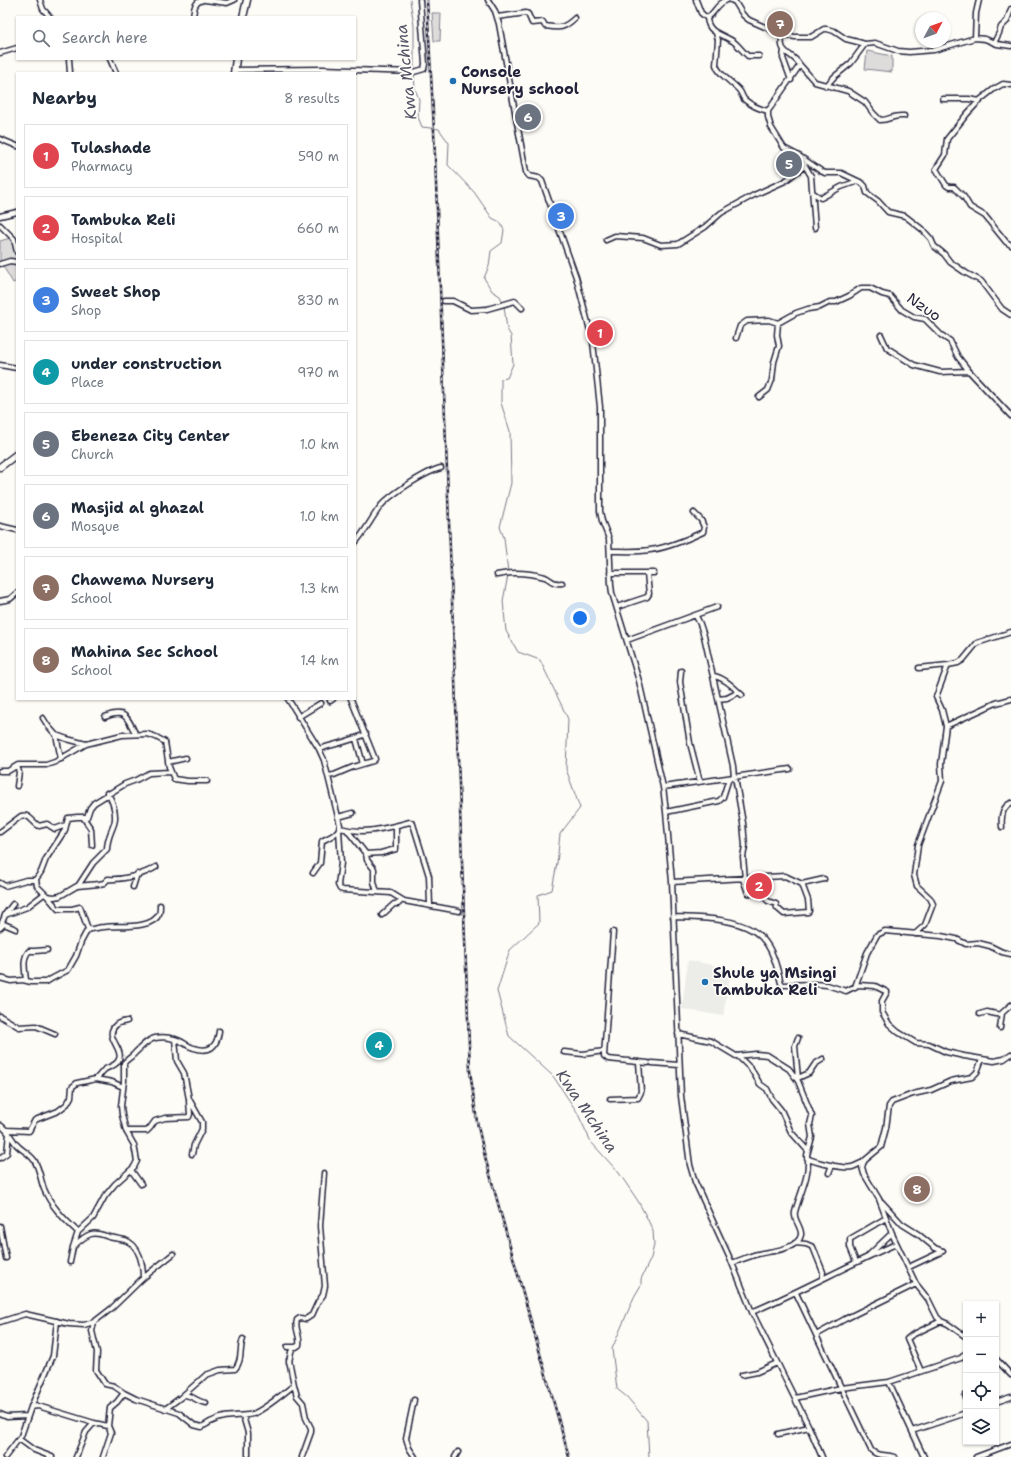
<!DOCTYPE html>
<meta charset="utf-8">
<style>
:root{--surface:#fff;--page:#f2f2f3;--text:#1f2937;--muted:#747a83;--line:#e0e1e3;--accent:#2563eb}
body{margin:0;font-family:"Shantell Sans",sans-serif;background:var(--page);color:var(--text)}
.controls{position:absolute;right:12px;bottom:12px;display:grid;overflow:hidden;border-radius:0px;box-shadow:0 1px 3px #0004}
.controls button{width:36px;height:36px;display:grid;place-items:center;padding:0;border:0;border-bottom:1px solid var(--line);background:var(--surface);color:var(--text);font:20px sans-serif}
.compass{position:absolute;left:915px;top:12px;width:36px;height:36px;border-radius:50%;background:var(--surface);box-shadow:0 1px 3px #0004;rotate:49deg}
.you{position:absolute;left:580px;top:618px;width:14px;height:14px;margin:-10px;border:3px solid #fff;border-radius:50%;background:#1a73e8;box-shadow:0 0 0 6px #1a73e833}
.badge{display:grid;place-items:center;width:26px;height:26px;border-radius:50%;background:var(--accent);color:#fff;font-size:13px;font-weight:700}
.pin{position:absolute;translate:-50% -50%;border:2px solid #fff;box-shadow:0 1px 4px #0006}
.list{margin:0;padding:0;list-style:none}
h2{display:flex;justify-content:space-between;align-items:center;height:52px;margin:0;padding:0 16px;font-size:17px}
h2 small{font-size:13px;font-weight:400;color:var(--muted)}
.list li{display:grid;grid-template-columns:26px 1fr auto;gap:12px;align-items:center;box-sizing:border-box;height:64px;margin:0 8px 8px;padding:0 8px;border:1px solid var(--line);border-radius:0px}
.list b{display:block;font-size:15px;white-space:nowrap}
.list p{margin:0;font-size:13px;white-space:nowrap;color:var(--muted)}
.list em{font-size:13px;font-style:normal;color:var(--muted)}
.icon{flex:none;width:22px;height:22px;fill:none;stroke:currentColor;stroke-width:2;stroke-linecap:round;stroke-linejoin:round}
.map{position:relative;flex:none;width:1011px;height:1457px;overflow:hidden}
.search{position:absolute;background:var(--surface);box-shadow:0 1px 3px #0004;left:16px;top:16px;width:340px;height:44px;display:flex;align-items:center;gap:10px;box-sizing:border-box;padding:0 14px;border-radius:0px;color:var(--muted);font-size:15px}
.panel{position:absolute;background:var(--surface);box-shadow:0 1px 3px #0004;left:16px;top:72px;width:340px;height:628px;border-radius:0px}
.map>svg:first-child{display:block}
.built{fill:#ecece9}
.green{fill:#dddcdb;stroke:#807f8b}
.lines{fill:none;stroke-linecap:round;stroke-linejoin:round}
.stream{stroke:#787885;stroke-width:1}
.minor-casing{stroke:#22223b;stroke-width:7}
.highway-casing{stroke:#22223b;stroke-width:9}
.minor{stroke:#fdfcf7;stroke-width:4}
.highway{stroke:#fdfcf7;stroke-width:6}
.rail-casing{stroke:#22223b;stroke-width:2.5}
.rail{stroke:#fdfcf7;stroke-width:1;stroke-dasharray:3;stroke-linecap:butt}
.poi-dot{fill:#1f6fb2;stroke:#fdfcf7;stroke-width:1.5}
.labels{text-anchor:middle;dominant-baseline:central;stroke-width:3.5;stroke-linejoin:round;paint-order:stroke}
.poi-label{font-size:15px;font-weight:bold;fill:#22223b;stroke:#fdfcf7;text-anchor:start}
.street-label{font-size:15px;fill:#22223b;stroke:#fdfcf7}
.water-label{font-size:16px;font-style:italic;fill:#545466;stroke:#fdfcf7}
</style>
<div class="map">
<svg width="1011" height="1457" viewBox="0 0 1011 1457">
<rect width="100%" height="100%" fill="#fdfcf7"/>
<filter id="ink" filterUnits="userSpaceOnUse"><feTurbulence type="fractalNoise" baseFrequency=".025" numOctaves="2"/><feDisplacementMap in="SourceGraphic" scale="8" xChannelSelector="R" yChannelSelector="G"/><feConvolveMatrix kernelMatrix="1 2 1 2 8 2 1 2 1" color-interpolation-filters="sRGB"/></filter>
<g filter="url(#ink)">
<path class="built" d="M 750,879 L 768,880 L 768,894 L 750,893 Z
M 688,960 L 731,969 L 723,1016 L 682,1009 Z"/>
<path class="green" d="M 432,13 L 441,13 L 440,41 L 434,41 Z
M 867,51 L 892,56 L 892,72 L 865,69 Z
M 10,238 L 17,250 L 17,281 L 13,283 L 0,261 L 0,241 Z"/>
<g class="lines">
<path class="stream" d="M 410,0 L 414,26 L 414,70
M 414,73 L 415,89 L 419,99 L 418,117 L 422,127 L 439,129 L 449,143 L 448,165 L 474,192 L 492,218 L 500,222 L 504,230 L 502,243 L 491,251 L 489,266 L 484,278 L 492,291 L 500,296 L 503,303
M 504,306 L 507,329 L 511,336 L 513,364 L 507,378 L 501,379 L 501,403 L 510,431 L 511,483 L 500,527 L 504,538 L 508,572
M 508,575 L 503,601 L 506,631 L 518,652 L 540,660 L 568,719 L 566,769 L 580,808 L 560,834 L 557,863 L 552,890 L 538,895 L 539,923 L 510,950 L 497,991 L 509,1036 L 553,1076 L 577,1112 L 591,1142 L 619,1173 L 638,1201 L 647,1218 L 653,1231 L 654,1245 L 651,1258 L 641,1279 L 641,1285 L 634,1297 L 612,1349 L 617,1389 L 627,1397 L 647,1421 L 649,1457"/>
<defs>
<path id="minor" d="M 40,0 L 43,9 L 50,17
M 205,0 L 227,3 L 234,0
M 488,0 L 495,11 L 499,24 L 526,172 L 529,176 L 539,178 L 542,181 L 576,277 L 593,342 L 600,407 L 600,511 L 602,521 L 609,539 L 611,585 L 612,593 L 639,681 L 663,787 L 666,812 L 672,882 L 681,1096 L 690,1165 L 695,1182 L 732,1263 L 752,1312 L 809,1427 L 822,1457
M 696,0 L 701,13 L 707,18 C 715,13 717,3 727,0
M 731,0 L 735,2 L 743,15 L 749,20 L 783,35 L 795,37 L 811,37 L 824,29 L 827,29 L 834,31 L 846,39 L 854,41 L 865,44 L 875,43 L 898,51 L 909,52 L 934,50 L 975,38 L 985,39 L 997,44 L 1011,46
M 193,17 C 194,9 194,2 203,0
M 497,17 L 526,13 L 528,14 L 532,23 L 543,22 L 545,26 C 560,28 563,29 575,18
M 707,18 C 708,34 723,34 734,42 C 739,46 743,52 748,56 L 759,56
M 716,33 L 718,40 L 716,65 C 719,75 732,82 739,90 C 742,93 742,98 745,100 C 752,106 760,109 768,111
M 783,35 C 777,54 792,52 800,65 L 768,111 L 768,117 L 771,127 L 784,148 L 799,156 L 821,171 L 825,173 L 841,173 L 862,183 L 865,186 L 867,193 L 878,201 L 888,212 L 905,216 L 923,230 L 931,239 L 934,246 L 944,254 L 950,262 L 966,273 L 981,281 L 1002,309 L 1011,315
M 975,38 L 976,13 L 979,0
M 994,43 L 999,33 L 1001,27 L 1007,21 L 1011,9
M 784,50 L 783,58 L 791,80
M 0,53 L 17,48
M 69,59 L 70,73
M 110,59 L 116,73
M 800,65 L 815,82 L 848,91 L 865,102 L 873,113 L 880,120 C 891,120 891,115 904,116
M 234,70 L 323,69 L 414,72 L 424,69 L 425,64 L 420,0
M 1011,85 L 1003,84 L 994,89 L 980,100 L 967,114 L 947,139 L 945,155 L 936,169 L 946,185 L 949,187 L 954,187 L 964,197 L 970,207 L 985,216 L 1006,242 L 1011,245
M 826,86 L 834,77 L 851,63 L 865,44
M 943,99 L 969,99 L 980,101
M 0,139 L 17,146
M 804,164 L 811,176 L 815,228
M 813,193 L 821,198 L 841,187 L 858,181
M 0,216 L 17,212
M 0,225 L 14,239 L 17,252
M 606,240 L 615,236 L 643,238 L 661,245 L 678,244 L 705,227 L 721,213 L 754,195 L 785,181 L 805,166
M 0,264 L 10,261 L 17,262
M 444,301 L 453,301 L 471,310 L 487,309 L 515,301 L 522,308
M 881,335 L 887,348 L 914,365 L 940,372 L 969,371
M 736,338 L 740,326 L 747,321 L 769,320 L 778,323 L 796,313 L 808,309 L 820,307 L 830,302 L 836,302 L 849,296 L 861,288 L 870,288 L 882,294 L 890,296 L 902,310 L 914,317 L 925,319 L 941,335 L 950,341 L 958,357 L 969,371 L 1011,416
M 0,365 L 17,368
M 759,397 L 768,390 L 772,380 L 774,362 L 779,346 L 777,335 L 778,323
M 0,526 L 17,530
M 355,543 C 365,532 371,519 380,507 C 389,495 427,471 441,468
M 610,551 C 623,551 637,552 650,550 C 666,548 688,539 703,532 L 704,527 L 701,520 L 694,513
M 610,573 L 654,573
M 497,575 C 512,572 530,573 545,577 C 552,580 552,584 562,583
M 0,601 L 10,599 L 17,593
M 617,607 L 647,597 L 649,594 L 647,573
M 696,616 L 700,624 L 704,636 L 733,766 L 734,777
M 627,640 L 717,607
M 919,668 L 948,665 L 958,663 L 963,660 L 977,643 L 1011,632
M 681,671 L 680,682 L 690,743 L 700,782
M 713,676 C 724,677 734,688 742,695
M 288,699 L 319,749 L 324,760 L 340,825 C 339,834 329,837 322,841 L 320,863 L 313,873
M 718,699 L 727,698 L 739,692
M 330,701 L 333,699
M 105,717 C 124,709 127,716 135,733
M 298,717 L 321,703
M 43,718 L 48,726 L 56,735 L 61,759
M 946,726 L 996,703 L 1011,699
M 56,735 L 67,739 L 86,744
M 356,739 L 363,764
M 319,749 C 335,744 351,741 366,734
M 168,762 L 186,758
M 17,766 L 19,772 L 17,786
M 0,771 L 8,771 L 18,765 L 46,765 L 55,762 L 86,744 L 122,735 L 147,734 L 156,737 L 165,742 L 169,767 L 174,779 L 188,781 L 207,781
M 328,776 L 334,775 L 353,767 L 373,761 L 375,759 L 351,699
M 735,777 L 743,823 L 745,846 L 743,857 L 745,879
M 663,787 L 790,769
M 666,812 L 719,801 L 723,797 L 729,778
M 83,817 L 91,829 L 92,845
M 338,817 L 353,813
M 1002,827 C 1001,818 1002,807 1011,803
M 340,828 C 364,835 387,828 410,822 L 413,824 L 429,876 L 430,905
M 339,830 L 341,863 L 338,885 L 340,889 L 343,890 L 391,893 L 404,901 L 459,911
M 347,830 L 366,854 L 367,860 L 374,869 L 374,882 L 377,892
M 0,832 L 21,816 C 29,813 32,822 39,826 L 47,824 L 55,829 L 66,825
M 366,854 L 381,853 L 396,849 L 396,826
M 156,867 C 143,875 123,880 108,879 L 104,883 L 99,884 L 77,886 L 60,896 L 54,897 L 47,896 L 37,886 L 36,879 L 41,872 L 46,859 L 65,830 L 68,818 L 77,817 L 87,817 L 90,808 L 94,803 L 125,784 L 136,780 L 149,773 L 170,772
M 743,879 L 748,893 L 762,895 L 768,901 L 776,904 L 777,908 L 784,914 L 808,912 L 809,911 L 808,900 L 802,884
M 672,882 L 785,876 L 802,884 L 824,879
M 0,883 L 5,886 L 26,880 L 36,880
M 78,886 L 93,863 L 107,849 C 107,839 111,833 114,824 C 117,815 113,800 107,793
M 133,887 L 137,874
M 47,896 L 58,909 L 72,909 L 80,907 L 88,929
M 5,915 L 27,907 L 44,894
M 382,915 L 394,904 L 398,904 L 402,900
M 673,917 C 699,918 743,917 762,938 C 773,949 777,968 781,983 L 783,985 L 815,984 L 827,985 L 846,991 L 858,985 L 875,986 L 887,992 L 882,1001 L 882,1012 L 889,1024 L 898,1032 L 916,1043 L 929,1044 L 946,1052 L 964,1056 L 994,1061 L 1004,1059 L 1011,1054
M 0,927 L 6,913 L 13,904
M 0,928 L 4,924 L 16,929
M 613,932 L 604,1056 L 608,1059 L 648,1063
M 915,934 L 925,925 L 933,904 L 930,898 L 917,886 L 914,875 L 918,845 L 942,781 L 941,764 L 946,726 L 942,710 L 936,697 L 948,665
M 0,978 L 11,981 L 23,980 L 31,982 L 46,982 L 51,979 L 68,970 L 76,956 L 81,942 L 88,929 C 93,930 98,927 104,927 C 118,925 152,930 159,914 C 160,912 160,908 160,905
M 26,980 C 25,971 22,958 29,951 L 35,951 L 47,950
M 855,987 L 867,953 L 877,935 L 885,931 L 941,936 L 956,939 L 966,944 L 978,943 L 990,946 L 1002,952 L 1011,954
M 980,1014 L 987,1012 L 1001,1015
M 0,1016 L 19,1027 L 36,1026 L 55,1034
M 1000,1028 L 1002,1013 L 1011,1005
M 678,1034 L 711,1041 L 736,1056 L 756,1054 L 767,1055 L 789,1069 L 798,1081 L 812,1116 L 810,1124 L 812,1137 L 807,1155 L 807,1158 C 813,1162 844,1169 852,1167 C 856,1166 860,1163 864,1162
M 175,1039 L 177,1061 L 184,1073 L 189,1099 L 202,1122 L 202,1129 L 194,1145 L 192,1154
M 564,1052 L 583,1054 L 604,1051
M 738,1056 L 751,1069 L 760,1084 L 767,1089 L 772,1099 L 781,1110 L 791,1132 L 808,1151
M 652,1063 L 679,1065
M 798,1078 L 795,1046 L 798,1038
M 798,1078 L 809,1073 L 815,1064 L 823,1059
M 96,1079 C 99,1076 101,1073 104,1070 C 109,1066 117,1066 119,1059 C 124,1049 103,1036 116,1025 C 118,1022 124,1022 127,1021
M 610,1099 L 638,1098 L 641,1092 L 639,1062
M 0,1125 C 8,1130 10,1136 16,1144 C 21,1150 29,1153 34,1160 C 40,1169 40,1179 44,1189 C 51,1206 64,1219 78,1232
M 7,1130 L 29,1131 L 35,1120 L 58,1111 L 67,1104 L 71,1097 L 72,1087 L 77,1083 L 96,1079 L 112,1082 L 123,1087
M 126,1131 L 147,1131 L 150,1128 L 155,1121 L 165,1118 L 189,1117 L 190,1114 L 189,1101
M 0,1158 L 7,1153 L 9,1133
M 131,1170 L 141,1184
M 829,1173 L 832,1165
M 882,1202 L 902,1224 L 918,1234 L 935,1248 L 943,1251
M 0,1226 L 6,1258
M 795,1243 L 806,1244 L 813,1247 L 823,1272 L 822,1279
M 73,1247 C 78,1242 84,1236 91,1234 C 97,1232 103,1235 109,1237 C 114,1238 120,1239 125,1240 C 140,1245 143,1265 143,1278
M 869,1255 L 892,1233
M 70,1262 L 73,1247 L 78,1232 L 93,1218 L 105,1196 L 115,1184 L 134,1167 L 137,1161 L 134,1145 L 126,1131 L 122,1115 L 121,1106 L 124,1081 L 124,1063 C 127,1059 132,1057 135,1053 C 141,1047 147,1040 155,1038 C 161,1037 168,1037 174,1039 C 181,1040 187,1046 194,1048 C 210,1053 217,1047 219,1031
M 856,1262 L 850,1247 L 850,1239 L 886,1218
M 732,1263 C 741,1260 749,1256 758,1254 C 769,1251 798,1250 801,1235 C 802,1227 793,1220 795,1212 C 800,1193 809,1178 808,1159
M 909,1267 L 943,1251
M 796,1293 L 871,1450 C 877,1457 885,1454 894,1457
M 752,1312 C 801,1291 848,1265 896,1244
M 0,1322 L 25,1314 L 69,1324 L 84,1325 L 94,1322 L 112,1308 L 143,1278 L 173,1254
M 94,1322 L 92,1331 L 97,1352 L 96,1370 L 105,1384 L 114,1386 L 124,1393 L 136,1399 L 179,1413 L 194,1425 L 202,1427 C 212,1420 222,1416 234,1416 C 241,1415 246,1416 253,1414 C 266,1408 282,1395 294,1385 L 289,1360
M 816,1335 L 845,1319 L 916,1284
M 966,1337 L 948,1324 L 941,1321 L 937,1317 L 928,1299 L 916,1284 L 893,1236 L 879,1199 L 864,1174 L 862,1167 L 864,1161 L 881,1147 L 886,1128 L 889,1106 L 892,1102 L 913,1094 L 931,1090 L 951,1081 L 972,1077 L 977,1072 L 982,1059
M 287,1347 L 296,1347 L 299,1345 C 301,1336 294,1329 297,1320 L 300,1318 L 306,1319 L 312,1315 L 318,1302 L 323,1295 L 325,1286 L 320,1226 L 324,1173
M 996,1359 L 1011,1375
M 289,1362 L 291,1352 L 293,1347
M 921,1371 L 907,1339 L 912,1335 L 941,1321
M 742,1375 L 757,1372 L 777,1363
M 889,1382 L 924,1457
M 294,1385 L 297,1396 L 303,1403 L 306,1418 L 311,1428 L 311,1432 L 302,1457
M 184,1395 C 192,1395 197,1402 206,1403
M 965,1395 L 966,1398
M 795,1398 L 841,1388 L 889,1382 L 961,1358 L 966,1353
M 414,1400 L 406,1438 L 409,1448 L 415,1457
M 996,1402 L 1011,1397
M 31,1407 L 38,1406 L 94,1423
M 165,1409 L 180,1398 L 206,1375 L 220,1370 L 235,1369 C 243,1360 239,1349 243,1339
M 0,1414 L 7,1417 L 27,1416
M 243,1416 L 248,1433 L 248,1455
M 912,1431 L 966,1413
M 778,1434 L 809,1427
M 19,1439 L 34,1450 L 52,1457
M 5,1457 L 21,1436 L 31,1407 L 53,1356 L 57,1321
M 76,1457 L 86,1432 L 94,1423 L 108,1426 L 110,1408 L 117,1402 L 124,1393
M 103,1457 L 111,1433 L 108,1426
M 455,1457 L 458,1452
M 976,1457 L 1011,1444"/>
<path id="highway" d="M 243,17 L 247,0
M 234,73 L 236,59
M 0,467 L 17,454"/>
</defs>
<use href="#minor" class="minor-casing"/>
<use href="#highway" class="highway-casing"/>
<use href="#minor" class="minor"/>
<use href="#highway" class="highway"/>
<defs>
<path id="rail" d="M 427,0 L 434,131 L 470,1071 L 477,1122 L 485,1157 L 569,1457"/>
</defs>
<use href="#rail" class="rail-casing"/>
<use href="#rail" class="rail"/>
</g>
</g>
<g class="poi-dot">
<circle cx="453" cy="81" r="4"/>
<circle cx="705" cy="982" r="4"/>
</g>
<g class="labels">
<g class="poi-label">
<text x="461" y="72">Console<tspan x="461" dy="17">Nursery school</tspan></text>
<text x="713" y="973">Shule ya Msingi<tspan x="713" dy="17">Tambuka Reli</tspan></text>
</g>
<g class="street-label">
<text transform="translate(924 307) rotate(35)">Nzuo</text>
</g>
<g class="water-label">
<text transform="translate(406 72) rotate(-96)">Kwa Mchina</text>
<text transform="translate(587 1111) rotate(56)">Kwa Mchina</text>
</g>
</g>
</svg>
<div class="controls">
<button>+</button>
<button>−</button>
<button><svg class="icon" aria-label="locate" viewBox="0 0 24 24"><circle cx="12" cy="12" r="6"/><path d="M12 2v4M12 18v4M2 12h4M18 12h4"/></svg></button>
<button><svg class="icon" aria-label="layers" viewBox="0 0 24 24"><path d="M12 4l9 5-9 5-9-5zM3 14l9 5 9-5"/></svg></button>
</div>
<svg class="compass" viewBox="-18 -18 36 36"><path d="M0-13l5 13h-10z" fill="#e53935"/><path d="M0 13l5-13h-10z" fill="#747a83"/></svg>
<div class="you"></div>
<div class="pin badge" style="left:600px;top:333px;background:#e0444e">1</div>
<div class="pin badge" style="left:759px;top:886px;background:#e0444e">2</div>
<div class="pin badge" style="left:561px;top:216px;background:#3f7fe0">3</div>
<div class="pin badge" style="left:379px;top:1045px;background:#0f9aa8">4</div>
<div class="pin badge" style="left:789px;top:164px;background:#6b7280">5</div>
<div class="pin badge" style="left:528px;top:117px;background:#6b7280">6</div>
<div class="pin badge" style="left:780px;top:24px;background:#8d6e63">7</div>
<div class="pin badge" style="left:917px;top:1189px;background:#8d6e63">8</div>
<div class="search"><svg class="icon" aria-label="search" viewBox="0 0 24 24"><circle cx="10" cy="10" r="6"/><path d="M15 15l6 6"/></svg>Search here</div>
<section class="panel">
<h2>Nearby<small>8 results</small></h2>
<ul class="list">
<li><span class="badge" style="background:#e0444e">1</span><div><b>Tulashade</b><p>Pharmacy</p></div><em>590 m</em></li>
<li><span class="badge" style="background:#e0444e">2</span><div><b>Tambuka Reli</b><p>Hospital</p></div><em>660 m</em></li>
<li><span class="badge" style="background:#3f7fe0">3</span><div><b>Sweet Shop</b><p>Shop</p></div><em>830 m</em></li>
<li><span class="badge" style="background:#0f9aa8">4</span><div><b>under construction</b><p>Place</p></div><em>970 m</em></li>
<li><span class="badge" style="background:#6b7280">5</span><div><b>Ebeneza City Center</b><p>Church</p></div><em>1.0 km</em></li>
<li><span class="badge" style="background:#6b7280">6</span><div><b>Masjid al ghazal</b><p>Mosque</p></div><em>1.0 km</em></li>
<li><span class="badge" style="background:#8d6e63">7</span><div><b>Chawema Nursery</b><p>School</p></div><em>1.3 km</em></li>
<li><span class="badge" style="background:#8d6e63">8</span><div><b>Mahina Sec School</b><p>School</p></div><em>1.4 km</em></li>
</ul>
</section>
</div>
